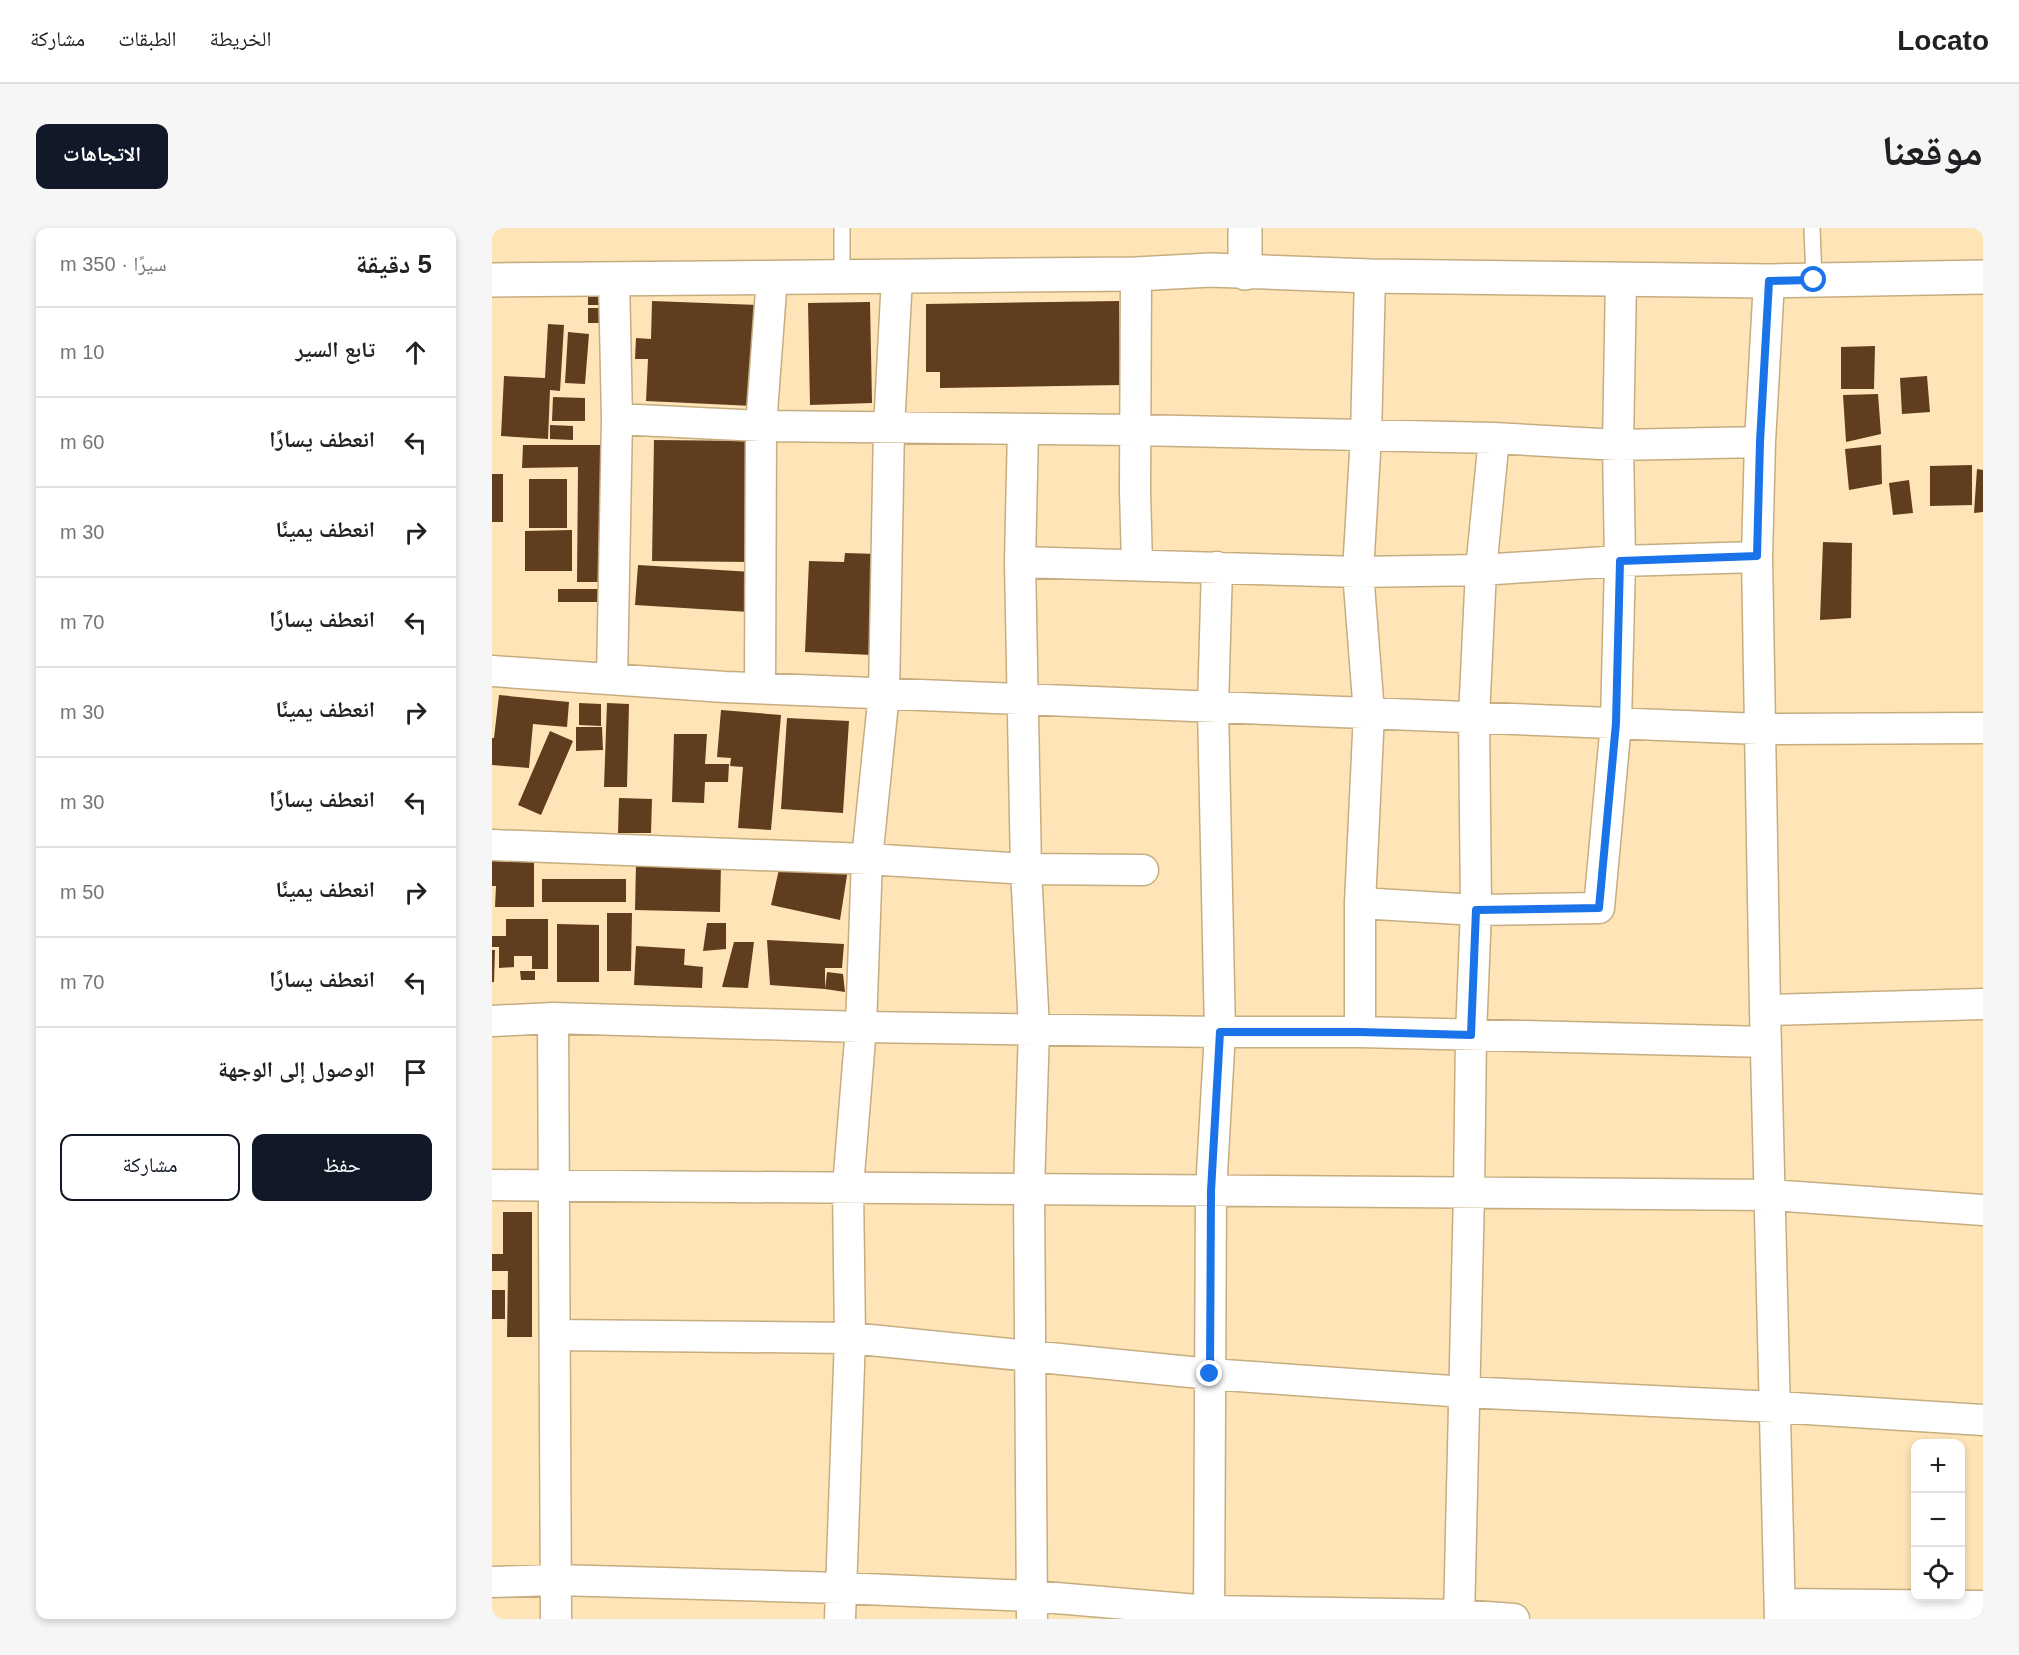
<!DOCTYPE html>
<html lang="ar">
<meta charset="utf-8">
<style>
:root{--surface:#fff;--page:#f6f6f6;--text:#202124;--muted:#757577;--line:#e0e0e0;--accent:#111827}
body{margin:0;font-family:Arial,"Noto Naskh Arabic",sans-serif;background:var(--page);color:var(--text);direction:rtl}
.controls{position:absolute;right:18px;bottom:18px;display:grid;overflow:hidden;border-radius:12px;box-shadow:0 3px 9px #0003}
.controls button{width:54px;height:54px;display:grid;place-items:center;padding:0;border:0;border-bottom:2px solid var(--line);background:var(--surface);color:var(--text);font:30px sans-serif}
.stop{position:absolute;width:18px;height:18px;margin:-14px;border:4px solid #1a73e8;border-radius:50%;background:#fff}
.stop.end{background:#1a73e8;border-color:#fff;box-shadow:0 2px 6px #0008}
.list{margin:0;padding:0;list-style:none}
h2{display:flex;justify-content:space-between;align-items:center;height:78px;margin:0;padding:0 24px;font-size:26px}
h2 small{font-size:20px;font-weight:400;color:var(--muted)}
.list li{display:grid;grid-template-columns:39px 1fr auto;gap:18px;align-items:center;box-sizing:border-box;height:90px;padding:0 24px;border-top:2px solid var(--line)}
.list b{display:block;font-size:22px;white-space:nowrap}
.list em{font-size:20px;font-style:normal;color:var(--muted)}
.actions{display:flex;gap:12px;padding:18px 24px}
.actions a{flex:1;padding:14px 0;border:2px solid var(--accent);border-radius:12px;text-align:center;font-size:21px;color:var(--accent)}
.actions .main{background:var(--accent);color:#fff}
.icon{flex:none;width:33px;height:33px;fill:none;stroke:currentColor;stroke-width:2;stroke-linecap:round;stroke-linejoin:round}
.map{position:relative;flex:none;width:1491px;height:1391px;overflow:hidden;direction:ltr;border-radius:12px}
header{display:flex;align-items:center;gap:36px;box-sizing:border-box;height:84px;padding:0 30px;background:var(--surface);border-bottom:2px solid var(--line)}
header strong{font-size:28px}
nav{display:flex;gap:33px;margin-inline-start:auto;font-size:21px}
.intro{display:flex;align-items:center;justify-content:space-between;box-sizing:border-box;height:144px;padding:0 36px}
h1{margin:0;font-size:42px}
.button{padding:15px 27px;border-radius:12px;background:var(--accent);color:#fff;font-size:21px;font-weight:700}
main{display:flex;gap:36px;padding:0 36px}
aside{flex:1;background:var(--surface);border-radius:12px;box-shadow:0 3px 9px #0003}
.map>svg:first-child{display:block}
.building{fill:#603d1e}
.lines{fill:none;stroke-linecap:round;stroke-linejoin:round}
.lane-casing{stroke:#c6ad81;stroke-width:18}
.street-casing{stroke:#c6ad81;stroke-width:33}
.secondary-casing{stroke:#c6ad81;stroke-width:36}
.lane{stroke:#fff;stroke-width:15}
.street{stroke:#fff;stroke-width:30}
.secondary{stroke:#fff;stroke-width:33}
.route{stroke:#1a73e8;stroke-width:8}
</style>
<header>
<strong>Locato</strong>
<nav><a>الخريطة</a><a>الطبقات</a><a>مشاركة</a></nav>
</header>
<div class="intro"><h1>موقعنا</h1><a class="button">الاتجاهات</a></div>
<main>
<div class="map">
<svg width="1491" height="1391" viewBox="0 0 1491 1391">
<rect width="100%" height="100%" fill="#fee4b6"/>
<path class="building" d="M 96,68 L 110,68 L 110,77 L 96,77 Z
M 160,73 L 266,77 L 261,178 L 154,173 L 156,131 L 143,131 L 144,110 L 159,111 Z
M 627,73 L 628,157 L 448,160 L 448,144 L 434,144 L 434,76 Z
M 378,74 L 380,175 L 318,177 L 316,75 Z
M 96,80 L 111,80 L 111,95 L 96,95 Z
M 56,96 L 72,97 L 68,163 L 58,162 L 56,211 L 9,208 L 12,148 L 53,150 Z
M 76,104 L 97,106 L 93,156 L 73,155 Z
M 1383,118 L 1382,161 L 1349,161 L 1349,119 Z
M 1435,148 L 1438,184 L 1410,186 L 1408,150 Z
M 1386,166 L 1389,206 L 1354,214 L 1351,167 Z
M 61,169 L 93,170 L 93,193 L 60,193 Z
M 58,197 L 81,198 L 81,212 L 58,211 Z
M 162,212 L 260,213 L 258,334 L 160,333 Z
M 31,217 L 116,217 L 115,354 L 85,354 L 86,239 L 30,240 Z
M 1389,217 L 1390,256 L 1357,262 L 1353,221 Z
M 1480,237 L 1480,277 L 1438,278 L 1438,238 Z
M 1485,241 L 1491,242 L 1491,284 L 1482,285 Z
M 0,246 L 11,246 L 11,294 L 0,294 Z
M 37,251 L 75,251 L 75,300 L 37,300 Z
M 1417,252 L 1421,285 L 1401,287 L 1397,255 Z
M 80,302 L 80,343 L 33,343 L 33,303 Z
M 1331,314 L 1360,315 L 1359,390 L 1328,392 Z
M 353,325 L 385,326 L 381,427 L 313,424 L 317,333 L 352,334 Z
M 146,337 L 260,344 L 257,384 L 143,377 Z
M 66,361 L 111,361 L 111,374 L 66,374 Z
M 7,467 L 77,474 L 75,499 L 41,496 L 37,540 L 0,537 L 0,510 L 2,510 Z
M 87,475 L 109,476 L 109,498 L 87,497 Z
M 115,475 L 137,476 L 135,559 L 112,559 Z
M 229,482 L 289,487 L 279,602 L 246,600 L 251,539 L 238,538 L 239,530 L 225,529 Z
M 295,490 L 357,493 L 351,585 L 289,581 Z
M 84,499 L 110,499 L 111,522 L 84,523 Z
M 58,503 L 81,513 L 49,587 L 26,577 Z
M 182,506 L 215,506 L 213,536 L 237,536 L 236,554 L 213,554 L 212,575 L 180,574 Z
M 127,570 L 160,571 L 159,605 L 126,605 Z
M 0,629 L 42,629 L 42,679 L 3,679 L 4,658 L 0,658 Z
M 144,635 L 229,636 L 228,684 L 143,682 Z
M 288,637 L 356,641 L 348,692 L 279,677 Z
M 50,651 L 134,651 L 134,674 L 50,674 Z
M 115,685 L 140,685 L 139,743 L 115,743 Z
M 14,691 L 56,691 L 56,741 L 40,741 L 40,728 L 22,728 L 22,739 L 7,740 L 7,719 L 0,719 L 0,708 L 14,708 Z
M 215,695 L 234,695 L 234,721 L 211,723 Z
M 65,696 L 107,697 L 107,754 L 65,754 Z
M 275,712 L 352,716 L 350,740 L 333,740 L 333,761 L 278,757 Z
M 242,714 L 262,714 L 256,760 L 230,759 Z
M 144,718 L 193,721 L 192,737 L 211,739 L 210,760 L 142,757 Z
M 0,722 L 3,722 L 2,754 L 0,754 Z
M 28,743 L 43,743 L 43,752 L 29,752 Z
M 335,744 L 351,746 L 353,764 L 333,761 Z
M 11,984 L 40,984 L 40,1109 L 15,1109 L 16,1043 L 0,1043 L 0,1026 L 11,1026 Z
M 0,1062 L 13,1062 L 13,1091 L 0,1091 Z"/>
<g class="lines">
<defs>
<path id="lane" d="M 1320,0 L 1322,52
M 350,49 L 350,0"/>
<path id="street" d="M 644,46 L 643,263 L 645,337
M 878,48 L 874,208 L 866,344 L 877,485 L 868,675 L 984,682 L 1107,680 L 1124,495 L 1128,333 L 1126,217 L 1129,51
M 1277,53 L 1268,214 L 1265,329 L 1273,782 L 1288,1391
M 125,191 L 269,198 L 644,202 L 1002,210 L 1126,217 L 1268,214
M 531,201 L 528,334 L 534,641 L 542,801 L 537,961 L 540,1391
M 528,334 L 866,344 L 989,342 L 1128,333 L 1265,329
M 0,443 L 233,459 L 1267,501 L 1491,500
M 120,451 L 125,191 L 122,51
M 268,460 L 269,198 L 280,49
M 0,617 L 375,631 L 534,641 L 651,642
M 1273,782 L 1491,776
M 61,790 L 64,1391
M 0,793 L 61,790 L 369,799 L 728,804 L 868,804 L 1274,814
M 868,804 L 868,675
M 0,957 L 1278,967 L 1491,982
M 63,1107 L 358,1110 L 718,1146 L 973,1164 L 1284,1179 L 1491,1192
M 0,1354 L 64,1352 L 348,1360 L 540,1368 L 717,1383 L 967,1387 L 1022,1391
M 1289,1376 L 1491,1378
M 348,1391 L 358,1110 L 356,959 L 369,799 L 375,631 L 392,465 L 397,200 L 405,49
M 717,1391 L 719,963 L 728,804 L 721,479 L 725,339
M 967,1391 L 977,965 L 979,807 L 984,682 L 982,489 L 989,342 L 1002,210"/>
<path id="secondary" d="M 753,0 L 753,45
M 0,52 L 644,46 L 718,42 L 878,48 L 1277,53 L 1491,49"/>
</defs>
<use href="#lane" class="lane-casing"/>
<use href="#street" class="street-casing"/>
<use href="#secondary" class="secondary-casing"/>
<use href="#lane" class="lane"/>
<use href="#street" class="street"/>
<use href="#secondary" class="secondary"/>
</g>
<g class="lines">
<path class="route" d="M 718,1146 L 719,963 L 728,804 L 868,804 L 979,807 L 984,682 L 1107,680 L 1124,495 L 1128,333 L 1265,328 L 1268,214 L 1277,53 L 1322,52"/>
</g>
</svg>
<div class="controls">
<button>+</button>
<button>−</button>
<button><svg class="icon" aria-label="locate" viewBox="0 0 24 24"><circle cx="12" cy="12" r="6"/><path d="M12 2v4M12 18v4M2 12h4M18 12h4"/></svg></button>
</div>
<div class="stop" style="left:1322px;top:52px"></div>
<div class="stop end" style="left:718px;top:1146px"></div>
</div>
<aside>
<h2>5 دقيقة<small>سيرًا · 350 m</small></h2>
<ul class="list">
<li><svg class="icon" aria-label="ahead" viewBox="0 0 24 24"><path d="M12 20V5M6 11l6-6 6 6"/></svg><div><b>تابع السير</b></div><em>10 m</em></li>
<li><svg class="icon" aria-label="left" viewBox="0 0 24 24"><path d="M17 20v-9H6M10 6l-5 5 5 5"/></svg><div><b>انعطف يسارًا</b></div><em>60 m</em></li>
<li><svg class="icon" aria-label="right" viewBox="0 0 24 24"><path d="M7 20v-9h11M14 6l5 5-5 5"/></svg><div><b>انعطف يمينًا</b></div><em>30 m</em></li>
<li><svg class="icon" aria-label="left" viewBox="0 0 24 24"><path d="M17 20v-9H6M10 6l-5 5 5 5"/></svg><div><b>انعطف يسارًا</b></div><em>70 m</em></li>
<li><svg class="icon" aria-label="right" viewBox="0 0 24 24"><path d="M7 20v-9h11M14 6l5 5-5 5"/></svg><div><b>انعطف يمينًا</b></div><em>30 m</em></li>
<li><svg class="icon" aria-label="left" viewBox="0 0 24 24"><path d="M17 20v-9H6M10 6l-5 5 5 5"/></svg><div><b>انعطف يسارًا</b></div><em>30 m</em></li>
<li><svg class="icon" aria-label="right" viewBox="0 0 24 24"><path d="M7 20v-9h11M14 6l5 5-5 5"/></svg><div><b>انعطف يمينًا</b></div><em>50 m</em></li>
<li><svg class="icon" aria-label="left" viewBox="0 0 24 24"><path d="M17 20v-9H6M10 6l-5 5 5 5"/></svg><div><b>انعطف يسارًا</b></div><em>70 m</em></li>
<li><svg class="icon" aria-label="arrive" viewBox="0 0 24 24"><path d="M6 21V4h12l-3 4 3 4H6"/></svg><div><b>الوصول إلى الوجهة</b></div></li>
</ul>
<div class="actions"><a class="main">حفظ</a><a>مشاركة</a></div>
</aside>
</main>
